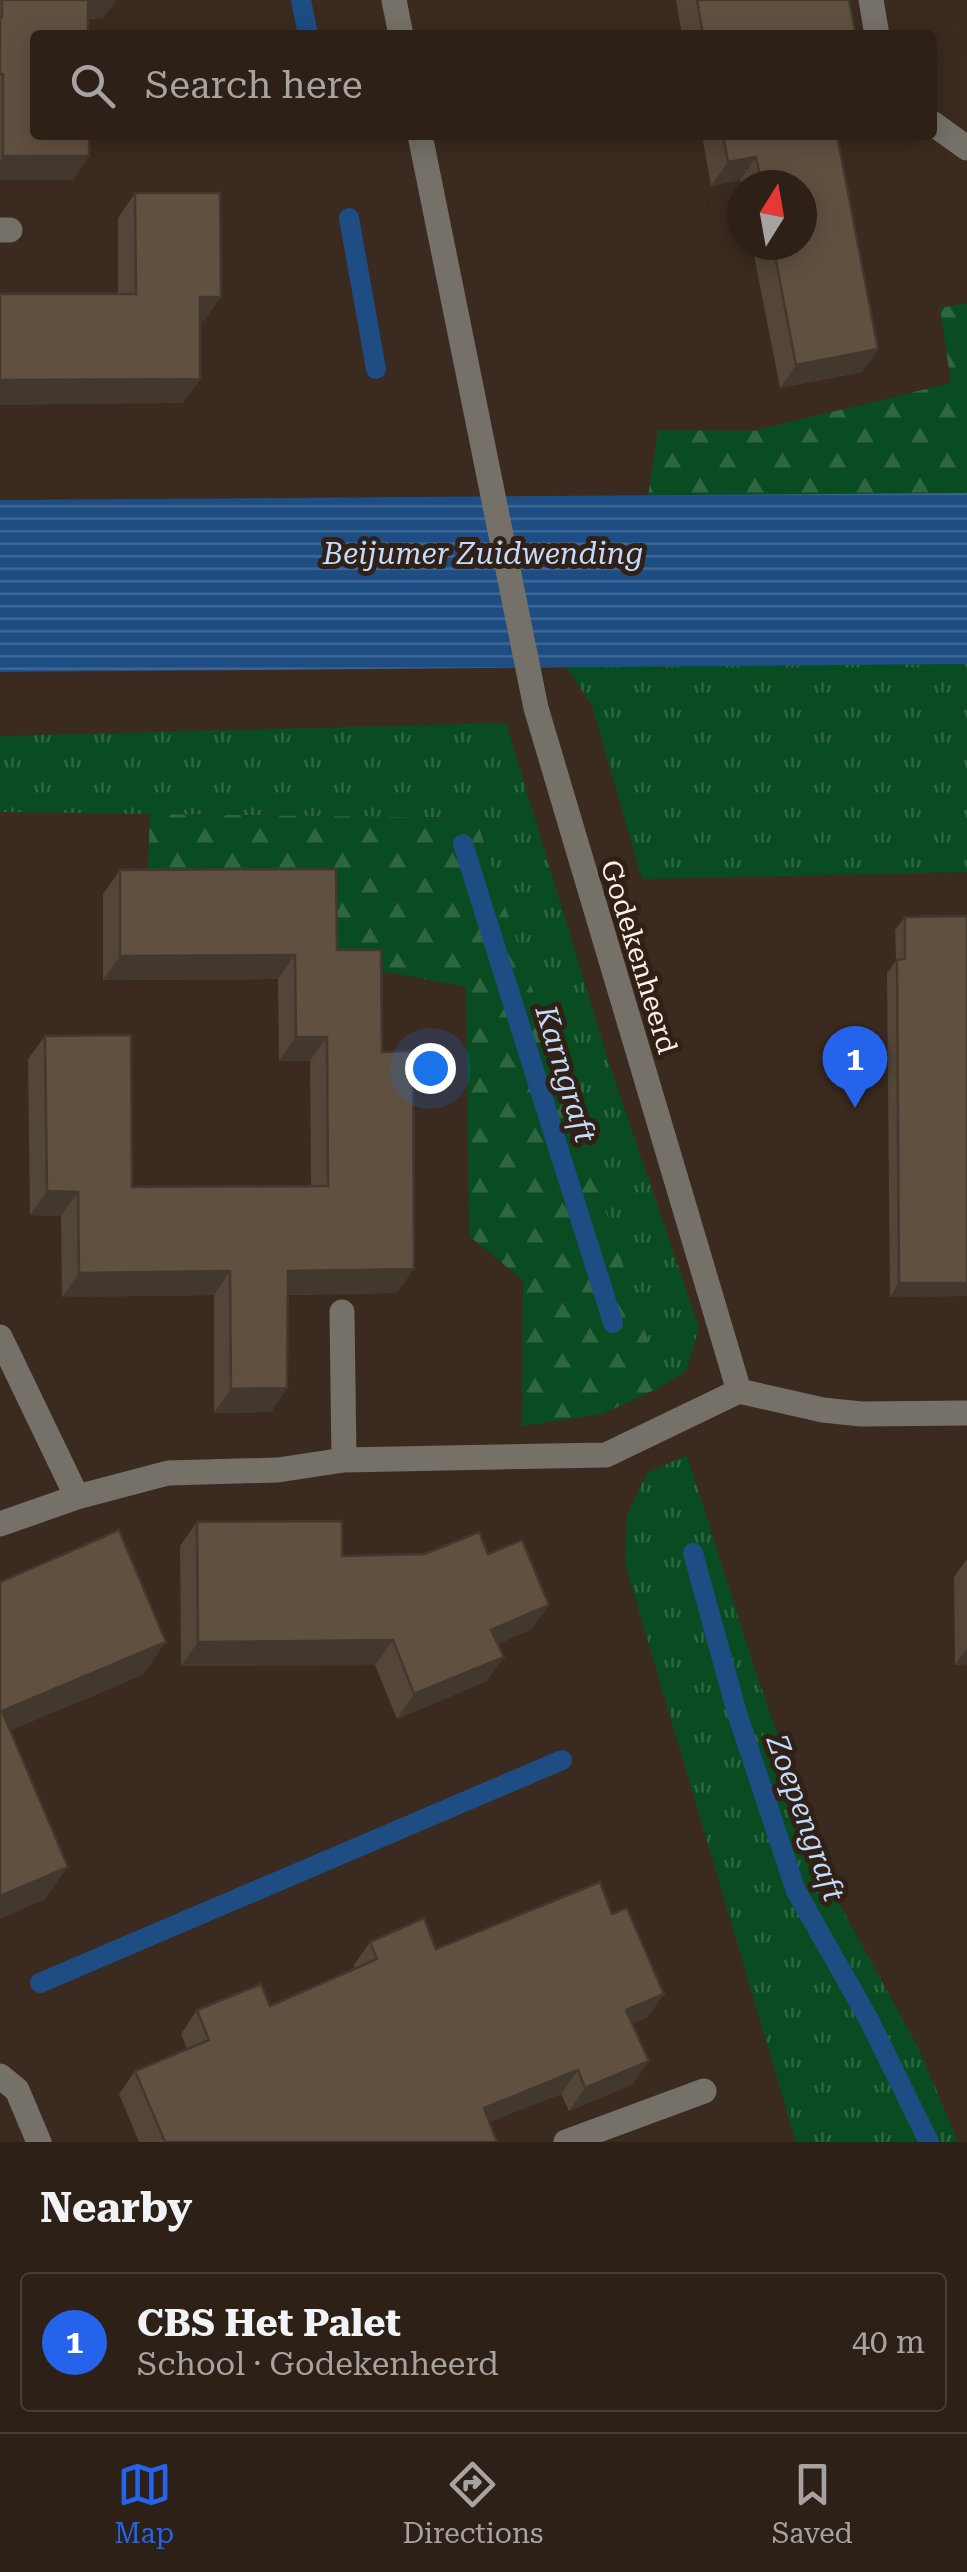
<!DOCTYPE html>
<meta charset="utf-8">
<style>
:root{--surface:#2c2017;--page:#342820;--text:#f1f3f6;--muted:#a6a3a1;--line:#483e36;--accent:#2563eb}
body{margin:0;font-family:"Roboto Serif",serif;background:var(--page);color:var(--text)}
.compass{position:absolute;left:727px;top:170px;width:90px;height:90px;border-radius:50%;background:var(--surface);box-shadow:0 5px 25px #0003;rotate:11deg}
.you{position:absolute;left:430px;top:1068px;width:35px;height:35px;margin:-25px;border:8px solid #fff;border-radius:50%;background:#1a73e8;box-shadow:0 0 0 15px #1a73e833}
.badge{display:grid;place-items:center;width:65px;height:65px;border-radius:50%;background:var(--accent);color:#fff;font-size:32px;font-weight:700}
.pin{position:absolute;translate:-50% -82px;filter:drop-shadow(0 2px 5px #0008)}
.pin::after{content:'';position:absolute;top:52px;width:35px;height:30px;background:inherit;clip-path:polygon(0 0,100% 0,50% 100%)}
.list{margin:0;padding:0;list-style:none}
h2{display:flex;justify-content:space-between;align-items:center;height:130px;margin:0;padding:0 40px;font-size:42px}
h2 small{font-size:32px;font-weight:400;color:var(--muted)}
.list li{display:grid;grid-template-columns:65px 1fr auto;gap:30px;align-items:center;box-sizing:border-box;height:140px;margin:0 20px 20px;padding:0 20px;border:2px solid var(--line);border-radius:10px}
.list b{display:block;font-size:38px;white-space:nowrap}
.list p{margin:0;font-size:32px;white-space:nowrap;color:var(--muted)}
.list em{font-size:32px;font-style:normal;color:var(--muted)}
.icon{flex:none;width:55px;height:55px;fill:none;stroke:currentColor;stroke-width:2;stroke-linecap:round;stroke-linejoin:round}
.map{position:relative;flex:none;width:967px;height:2142px;overflow:hidden}
.search{position:absolute;background:var(--surface);box-shadow:0 5px 25px #0003;left:30px;right:30px;top:30px;height:110px;display:flex;align-items:center;gap:25px;box-sizing:border-box;padding:0 35px;border-radius:10px;color:var(--muted);font-size:38px}
.sheet{height:290px;background:var(--surface)}
nav{display:flex;justify-content:space-around;align-items:center;box-sizing:border-box;height:140px;border-top:2px solid var(--line);background:var(--surface);font-size:28px;color:var(--muted)}
nav a{display:grid;justify-items:center;gap:5px}
nav .on{color:var(--accent)}
.map>svg:first-child{display:block}
.grass{fill:url(#grass-tufts)}
.forest{fill:url(#forest-firs)}
.water{fill:url(#water-rules)}
.lines{fill:none;stroke-linecap:round;stroke-linejoin:round}
.stream{stroke:#1d4d83;stroke-width:20}
.street{stroke:#757168;stroke-width:25}
.wall{fill:#534537}
.shaded-wall{fill:#43382d}
.building{fill:#605040;stroke:#43382d;stroke-width:2.5}
.labels{text-anchor:middle;dominant-baseline:central;stroke-width:10;stroke-linejoin:round;paint-order:stroke}
.street-label{font-size:28px;fill:#fcf0e9;stroke:#312015}
.water-label{font-size:30px;font-style:italic;fill:#c1dcfd;stroke:#312015}
</style>
<div class="map">
<svg width="967" height="2142" viewBox="0 0 967 2142">
<defs>
<pattern id="grass-tufts" width="24" height="20" patternUnits="userSpaceOnUse" patternTransform="scale(2.5)"><rect width="24" height="20" fill="#094c21"/><path d="M3 7l-1-3M5 7V3M7 7l1-3M15 17l-1-3M17 17v-4M19 17l1-3" fill="none" stroke="#2e6641"/></pattern>
<pattern id="forest-firs" width="22" height="20" patternUnits="userSpaceOnUse" patternTransform="scale(2.5)"><rect width="22" height="20" fill="#094c21"/><path d="M5 1l3.5 6h-7zM16 11l3.5 6h-7z" fill="#2e6641"/></pattern>
<pattern id="water-rules" width="6" height="5" patternUnits="userSpaceOnUse" patternTransform="scale(2.5)"><rect width="6" height="5" fill="#1d4d83"/><path d="M0 2.5h6" fill="none" stroke="#3f6795"/></pattern>
</defs>
<rect width="100%" height="100%" fill="#3b2a1f"/>
<path class="grass" d="M 967,664 L 967,872 L 642,879 L 592,706 L 567,667 Z
M 506,723 L 608,1060 L 699,1328 L 686,1371 L 663,1386 L 476,818 L 0,812 L 0,736 Z
M 687,1455 L 755,1670 L 833,1892 L 920,2051 L 958,2142 L 796,2142 L 625,1564 L 627,1515 L 647,1473 Z"/>
<path class="forest" d="M 967,303 L 967,493 L 648,496 L 658,430 L 753,431 L 951,383 L 940,308 Z
M 150,814 L 476,818 L 663,1386 L 602,1414 L 522,1426 L 523,1280 L 469,1236 L 466,987 L 388,972 L 326,972 L 147,891 Z"/>
<path class="water" d="M 967,493 L 967,664 L 0,672 L 0,500 Z"/>
<g class="lines">
<path class="stream" d="M 301,0 L 308,35
M 349,218 L 376,369
M 463,844 L 613,1323
M 693,1553 L 737,1713 L 796,1891 L 868,2018 L 929,2142
M 40,1983 L 562,1760"/>
<path class="street" d="M 394,0 L 401,35
M 871,0 L 877,35
M 932,123 L 967,148
M 420,135 L 536,708 L 739,1391
M 0,230 L 10,230
M 342,1312 L 344,1460
M 0,1337 L 77,1497
M 739,1391 L 823,1410 L 861,1414 L 967,1413
M 0,1524 L 77,1497 L 168,1473 L 278,1470 L 344,1460 L 606,1455 L 739,1391
M 0,2076 L 17,2090 L 39,2142
M 566,2142 L 704,2091"/>
</g>
<path class="wall" d="M 0,0 L 116,0 L 103,18 L 88,19 L 89,156 L 73,180 L 0,180 Z
M 676,0 L 849,0 L 856,35 L 682,35 Z
M 702,135 L 837,135 L 878,349 L 862,372 L 780,388 L 752,245 L 802,245 L 802,185 L 742,185 L 742,191 L 740,180 L 711,186 Z
M 135,193 L 204,321 L 200,321 L 200,379 L 183,403 L 118,294 L 118,218 Z
M 120,870 L 337,950 L 382,1052 L 397,1293 L 288,1295 L 287,1388 L 271,1412 L 214,1413 L 214,1295 L 62,1297 L 61,1216 L 30,1215 L 28,1059 L 45,1036 L 132,1187 L 311,1186 L 310,1061 L 279,1061 L 278,979 L 103,980 L 103,894 Z
M 905,917 L 967,1296 L 890,1297 L 887,973 L 896,961 L 895,930 Z
M 197,1522 L 342,1556 L 488,1554 L 532,1629 L 498,1644 L 487,1681 L 397,1719 L 375,1665 L 181,1666 L 180,1546 Z
M 967,1559 L 967,1665 L 955,1665 L 954,1577 Z
M 370,1942 L 436,1949 L 648,2017 L 632,2023 L 633,2084 L 569,2111 L 561,2094 L 489,2122 L 497,2142 L 139,2142 L 119,2094 L 135,2071 L 187,2049 L 181,2034 L 197,2010 L 270,2006 L 355,1968 L 354,1965 Z"/>
<path class="shaded-wall" d="M 85,0 L 116,0 L 103,18 L 72,19 Z
M 3,156 L 89,156 L 73,180 L 0,180 L 0,161 Z
M 756,157 L 740,180 L 711,186 L 728,162 Z
M 200,297 L 221,297 L 204,321 L 183,321 Z
M 878,349 L 862,372 L 780,388 L 796,365 Z
M 200,379 L 183,403 L 0,405 L 0,380 Z
M 295,955 L 278,979 L 103,980 L 120,956 Z
M 296,1037 L 327,1037 L 310,1061 L 279,1061 Z
M 47,1191 L 78,1192 L 61,1216 L 30,1215 Z
M 414,1269 L 397,1293 L 271,1295 L 288,1271 Z
M 230,1271 L 214,1295 L 62,1297 L 79,1273 Z
M 899,1283 L 967,1283 L 967,1296 L 890,1297 Z
M 287,1388 L 271,1412 L 214,1413 L 231,1389 Z
M 549,1605 L 532,1629 L 474,1654 L 491,1630 Z
M 393,1640 L 375,1665 L 181,1666 L 198,1642 Z
M 166,1642 L 143,1675 L 0,1735 L 2,1711 Z
M 967,1648 L 967,1665 L 955,1665 Z
M 504,1657 L 487,1681 L 397,1719 L 414,1694 Z
M 68,1867 L 45,1899 L 0,1919 L 0,1896 Z
M 664,1994 L 648,2017 L 610,2033 L 626,2010 Z
M 649,2061 L 633,2084 L 569,2111 L 585,2088 Z
M 578,2070 L 561,2094 L 467,2131 L 484,2108 Z"/>
<path class="building" d="M 2,0 L 88,0 L 88,35 L 35,35 L 35,135 L 89,135 L 89,156 L 3,156 L 3,74 L 0,74 L 0,17 L 2,17 Z
M 697,0 L 849,0 L 856,35 L 703,35 Z
M 723,135 L 837,135 L 878,349 L 796,365 L 773,245 L 802,245 L 802,185 L 762,185 L 756,157 L 728,162 Z
M 135,193 L 220,193 L 221,297 L 200,297 L 200,379 L 0,380 L 0,294 L 136,294 Z
M 336,869 L 337,950 L 381,950 L 382,1052 L 413,1051 L 414,1269 L 288,1271 L 287,1388 L 231,1389 L 230,1271 L 79,1273 L 78,1192 L 47,1191 L 45,1036 L 131,1035 L 132,1187 L 328,1186 L 327,1037 L 296,1037 L 295,955 L 120,956 L 120,870 Z
M 967,916 L 967,1283 L 899,1283 L 897,960 L 905,959 L 905,917 Z
M 342,1521 L 342,1556 L 425,1554 L 479,1532 L 488,1554 L 522,1540 L 549,1605 L 491,1630 L 504,1657 L 414,1694 L 393,1640 L 198,1642 L 197,1522 Z
M 119,1530 L 166,1642 L 2,1711 L 68,1867 L 0,1896 L 0,1582 Z
M 600,1882 L 612,1914 L 627,1908 L 664,1994 L 626,2010 L 649,2061 L 585,2088 L 578,2070 L 484,2108 L 497,2142 L 165,2142 L 135,2071 L 209,2040 L 197,2010 L 261,1984 L 270,2006 L 377,1959 L 370,1942 L 424,1918 L 436,1949 Z"/>
<g class="labels">
<g class="street-label">
<text transform="translate(639 957) rotate(73)">Godekenheerd</text>
</g>
<g class="water-label">
<text x="483" y="553">Beijumer Zuidwending</text>
<text transform="translate(566 1074) rotate(73)">Karngraft</text>
<text transform="translate(806 1818) rotate(70)">Zoepengraft</text>
</g>
</g>
</svg>
<svg class="compass" viewBox="-18 -18 36 36"><path d="M0-13l5 13h-10z" fill="#e53935"/><path d="M0 13l5-13h-10z" fill="#a6a3a1"/></svg>
<div class="you"></div>
<div class="pin badge" style="left:855px;top:1108px">1</div>
<div class="search"><svg class="icon" aria-label="search" viewBox="0 0 24 24"><circle cx="10" cy="10" r="6"/><path d="M15 15l6 6"/></svg>Search here</div>
</div>
<section class="sheet">
<h2>Nearby<small></small></h2>
<ul class="list">
<li><span class="badge">1</span><div><b>CBS Het Palet</b><p>School · Godekenheerd</p></div><em>40 m</em></li>
</ul>
</section>
<nav>
<a class="on"><svg class="icon" aria-label="map" viewBox="0 0 24 24"><path d="M3 6l6-2 6 2 6-2v14l-6 2-6-2-6 2zM9 4v14M15 6v14"/></svg>Map</a>
<a><svg class="icon" aria-label="directions" viewBox="0 0 24 24"><path d="M12 3l9 9-9 9-9-9zM9 14v-3h6M13 9l2 2-2 2"/></svg>Directions</a>
<a><svg class="icon" aria-label="saved" viewBox="0 0 24 24"><path d="M7 4h10v16l-5-4-5 4z"/></svg>Saved</a>
</nav>
